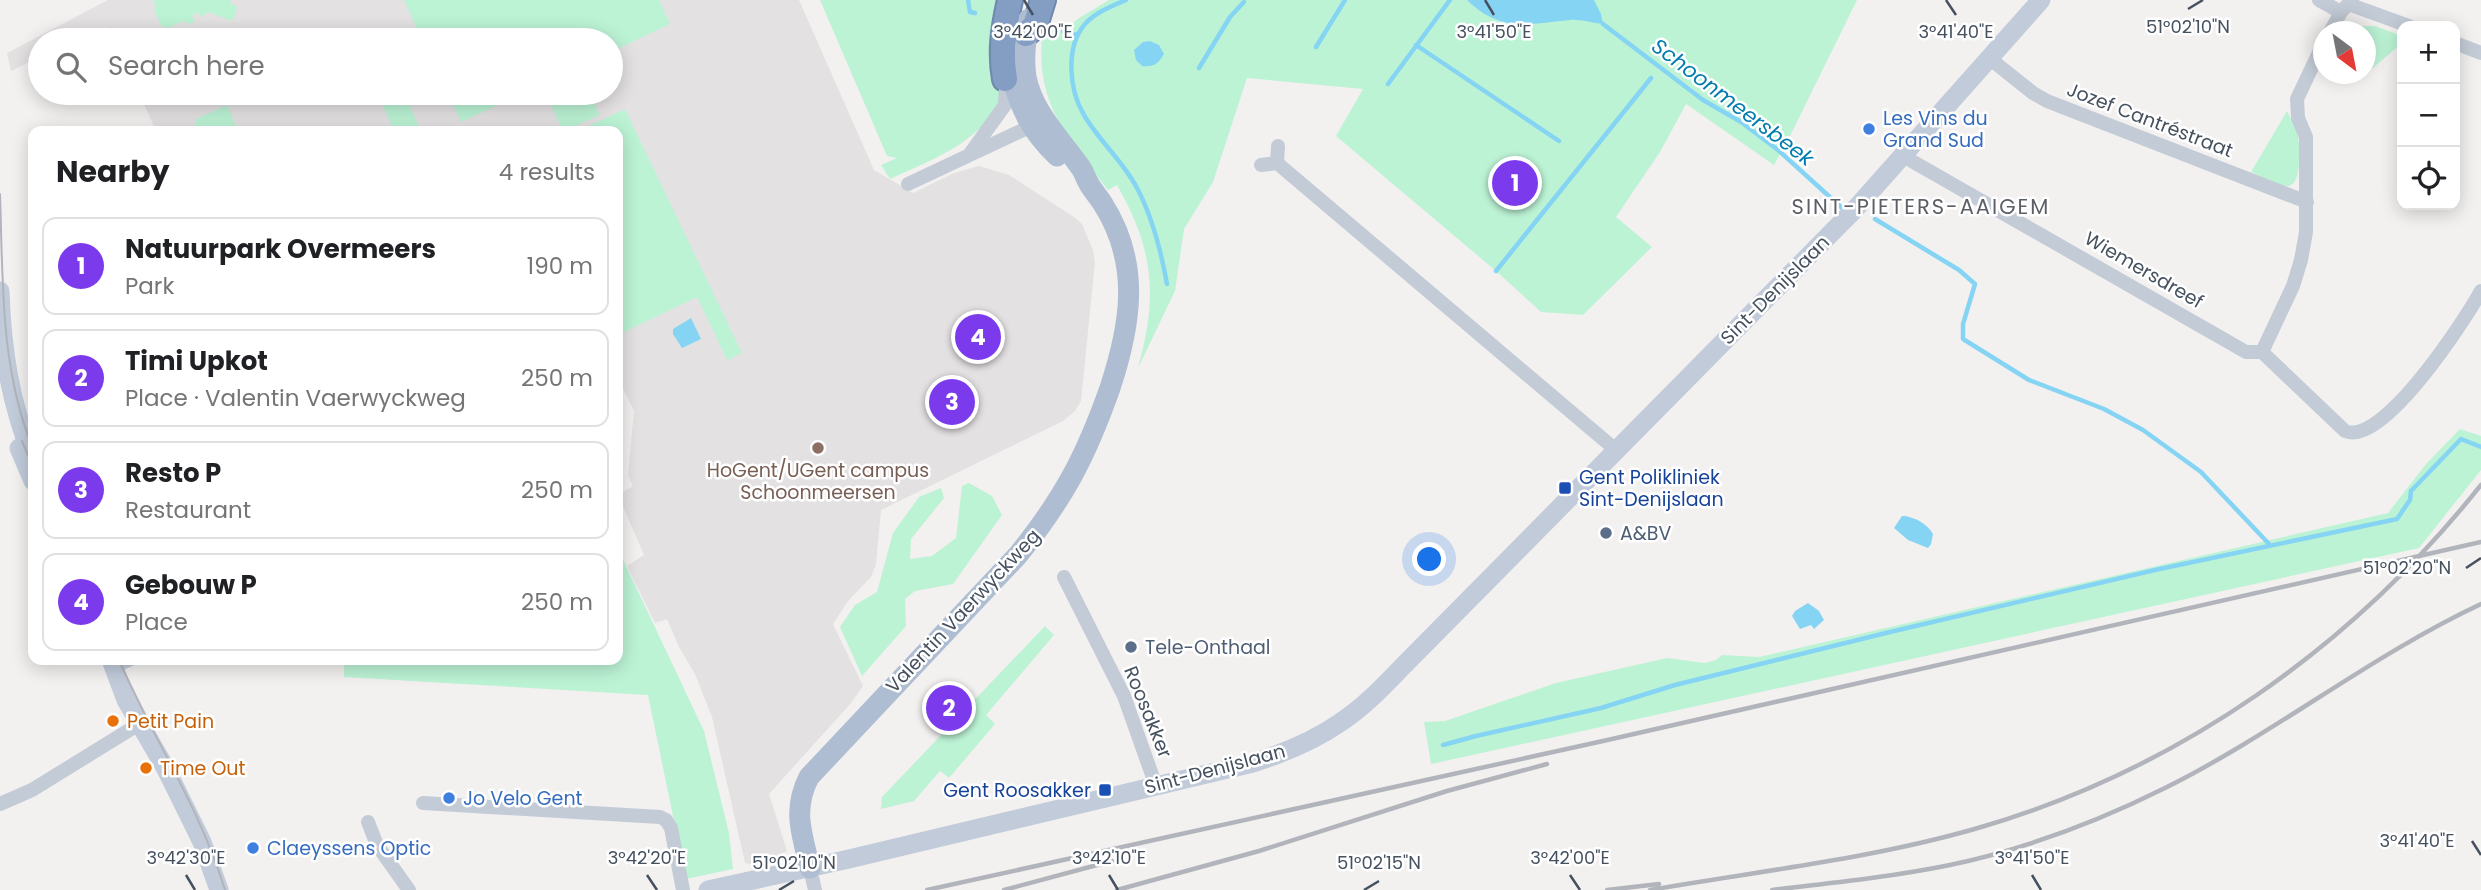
<!DOCTYPE html>
<meta charset="utf-8">
<style>
:root{--surface:#fff;--page:#f6f6f6;--text:#202124;--muted:#757577;--line:#e0e0e0;--accent:#7c3aed}
body{margin:0;font-family:Poppins,sans-serif;background:var(--page);color:var(--text)}
.controls{position:absolute;right:21px;top:21px;display:grid;overflow:hidden;border-radius:14px;box-shadow:0 4px 18px #0003}
.controls button{width:63px;height:63px;display:grid;place-items:center;padding:0;border:0;border-bottom:2px solid var(--line);background:var(--surface);color:var(--text);font:35px sans-serif}
.compass{position:absolute;left:2313px;top:21px;width:63px;height:63px;border-radius:50%;background:var(--surface);box-shadow:0 4px 18px #0003;rotate:148deg}
.you{position:absolute;left:1430px;top:560px;width:24px;height:24px;margin:-18px;border:5px solid #fff;border-radius:50%;background:#1a73e8;box-shadow:0 0 0 10px #1a73e833}
.badge{display:grid;place-items:center;width:46px;height:46px;border-radius:50%;background:var(--accent);color:#fff;font-size:23px;font-weight:700}
.pin{position:absolute;translate:-50% -50%;border:4px solid #fff;box-shadow:0 2px 7px #0006}
.list{margin:0;padding:0;list-style:none}
h2{display:flex;justify-content:space-between;align-items:center;height:91px;margin:0;padding:0 28px;font-size:30px}
h2 small{font-size:23px;font-weight:400;color:var(--muted)}
.list li{display:grid;grid-template-columns:46px 1fr auto;gap:21px;align-items:center;box-sizing:border-box;height:98px;margin:0 14px 14px;padding:0 14px;border:2px solid var(--line);border-radius:14px}
.list b{display:block;font-size:26px;white-space:nowrap}
.list p{margin:0;font-size:23px;white-space:nowrap;color:var(--muted)}
.list em{font-size:23px;font-style:normal;color:var(--muted)}
.icon{flex:none;width:38px;height:38px;fill:none;stroke:currentColor;stroke-width:2;stroke-linecap:round;stroke-linejoin:round}
.map{position:relative;flex:none;width:2481px;height:890px;overflow:hidden}
.search{position:absolute;background:var(--surface);box-shadow:0 4px 18px #0003;left:28px;top:28px;width:595px;height:77px;display:flex;align-items:center;gap:18px;box-sizing:border-box;padding:0 24px;border-radius:38px;color:var(--muted);font-size:26px}
.panel{position:absolute;background:var(--surface);box-shadow:0 4px 18px #0003;left:28px;top:126px;width:595px;height:539px;border-radius:14px}
.map>svg:first-child{display:block}
.education{fill:#e4e1e2}
.green{fill:#bcf3d5}
.water{fill:#86d4f3}
.lines{fill:none;stroke-linecap:round;stroke-linejoin:round}
.stream{stroke:#86d4f3;stroke-width:4.5}
.highway-casing{stroke:#6f88ae;stroke-width:28}
.street{stroke:#c3cbd6;stroke-width:14}
.secondary{stroke:#c1cbda;stroke-width:19}
.primary{stroke:#aebdd1;stroke-width:21}
.highway{stroke:#849dc2;stroke-width:24}
.tram{stroke:#b2b4bb;stroke-width:2}
.rail{stroke:#b2b4bb;stroke-width:4.5}
.ticks{fill:none;stroke:#46515f;stroke-width:2.5}
.shop-dot{fill:#3f7fe0;stroke:#fff;stroke-width:2.5}
.education-dot{fill:#8d6e63;stroke:#fff;stroke-width:2.5}
.transit-dot{fill:#1a4fb4;stroke:#fff;stroke-width:2.5}
.service-dot{fill:#5c6f8a;stroke:#fff;stroke-width:2.5}
.food-dot{fill:#e8710a;stroke:#fff;stroke-width:2.5}
.labels{text-anchor:middle;dominant-baseline:central;stroke-width:5;stroke-linejoin:round;paint-order:stroke}
.shop-label{font-size:19px;fill:#366cbe;stroke:#fff;text-anchor:start}
.street-label{font-size:19px;fill:#46515f;stroke:#fff}
.education-label{font-size:19px;fill:#785e54;stroke:#fff}
.transit-label{font-size:19px;fill:#164399;stroke:#fff;text-anchor:start}
.service-label{font-size:19px;fill:#4e5e75;stroke:#fff;text-anchor:start}
.food-label{font-size:19px;fill:#c56008;stroke:#fff;text-anchor:start}
.water-label{font-size:21px;font-style:italic;fill:#027daf;stroke:#fff}
.neighbourhood-label{font-size:21px;letter-spacing:2px;fill:#5c5f66;stroke:#fff}
.ticks-label{font-size:18px;text-anchor:middle;fill:#46515f;stroke:#fff;stroke-width:5;stroke-linejoin:round;paint-order:stroke}
</style>
<div class="map">
<svg width="2481" height="890" viewBox="0 0 2481 890">
<rect width="100%" height="100%" fill="#f3f0f0"/>
<path class="education" d="M 108,0 L 799,0 L 874,170 L 913,193 L 954,173 L 979,166 L 1009,175 L 1074,217 L 1082,224 L 1093,250 L 1095,262 L 1081,401 L 1075,411 L 1063,421 L 881,510 L 876,564 L 871,577 L 848,601 L 833,624 L 863,686 L 851,703 L 769,794 L 787,851 L 756,865 L 745,863 L 712,717 L 695,674 L 679,647 L 667,619 L 655,623 L 627,566 L 644,555 L 618,495 L 633,486 L 628,475 L 634,411 L 618,378 L 618,131 L 156,131 L 139,93 L 611,93 L 611,40 L 113,40 L 106,27 L 77,40 L 40,40 L 40,57 L 11,71 L 7,53 Z"/>
<path class="green" d="M 153,0 L 230,0 L 231,4 L 238,7 L 232,21 L 208,12 L 201,17 L 198,12 L 192,16 L 195,21 L 189,24 L 183,21 L 168,28 L 161,26 L 154,9 L 156,7 Z
M 404,0 L 659,0 L 670,24 L 611,52 L 611,40 L 422,40 Z
M 820,0 L 1004,0 L 999,104 C 975,145 931,160 890,179 L 881,165 L 897,158 L 887,156 Z
M 1109,0 L 1857,0 L 1790,136 L 1774,165 L 1686,104 L 1660,152 L 1616,217 L 1652,247 L 1583,315 L 1541,312 L 1496,271 L 1336,136 L 1363,89 L 1247,78 L 1213,182 L 1184,229 L 1175,291 L 1138,368 C 1158,296 1154,250 1117,185 L 1108,190 C 1066,136 1033,101 1043,28 L 1062,32 L 1079,18 Z
M 2360,26 L 2375,26 L 2402,36 L 2402,43 L 2373,68 L 2366,66 L 2366,32 L 2347,31 Z
M 377,93 L 404,93 L 421,131 L 394,131 Z
M 447,93 L 524,93 L 461,122 Z
M 545,93 L 589,93 L 600,115 L 563,131 Z
M 227,105 L 238,131 L 196,131 L 195,122 L 198,118 Z
M 625,109 L 742,353 L 727,360 L 697,297 L 618,335 L 618,131 L 578,131 Z
M 2287,111 C 2291,119 2296,127 2298,136 C 2300,147 2302,185 2288,186 C 2277,186 2261,176 2251,172 Z
M 2460,429 L 2481,436 L 2481,470 L 2419,548 L 1431,764 L 1424,722 L 1445,721 L 1556,683 L 1667,658 L 1705,663 L 1716,660 L 1722,655 L 1759,657 L 2388,513 L 2426,464 Z
M 969,483 L 992,496 L 1002,515 L 953,584 L 915,591 L 905,599 L 906,626 L 862,676 L 840,627 L 855,605 L 877,592 L 893,533 L 919,497 L 941,488 L 944,498 L 911,539 L 910,559 L 932,556 L 956,538 L 962,486 Z
M 618,549 L 704,731 L 729,833 L 733,869 L 686,879 L 648,695 L 344,677 L 344,660 L 618,660 Z
M 1045,626 L 1054,635 L 986,715 L 995,724 L 949,778 L 940,771 L 914,801 L 881,809 L 882,797 Z"/>
<path class="water" d="M 1467,0 L 1594,0 L 1601,14 L 1603,24 C 1592,23 1580,19 1570,20 C 1528,24 1501,33 1467,0 Z
M 1150,41 L 1159,45 L 1164,54 C 1158,64 1154,67 1142,66 L 1136,60 L 1134,50 L 1143,42 Z
M 691,318 L 701,339 L 682,348 L 673,334 L 673,329 Z
M 1902,516 C 1913,516 1928,524 1933,534 L 1931,544 L 1928,548 L 1908,540 L 1894,528 Z
M 1808,603 L 1819,611 L 1824,620 L 1814,629 L 1811,625 L 1800,629 L 1792,616 L 1795,611 Z"/>
<g class="lines">
<path class="stream" d="M 968,0 L 970,12 L 975,13
M 1126,0 C 1112,6 1096,12 1085,24 C 1065,47 1069,90 1084,115 C 1099,141 1123,161 1137,188 C 1153,218 1161,251 1167,284
M 1603,24 L 1703,100 L 1741,122 L 1778,150 L 1842,208
M 1063,31 L 1077,35
M 1416,45 L 1559,141
M 1316,47 L 1345,0
M 1199,68 L 1230,17 L 1244,2
M 1388,84 L 1450,0
M 1875,219 L 1959,270 L 1975,284 L 1963,324 L 1963,339 L 2029,380 L 2104,409 L 2143,430 L 2201,472 L 2270,545
M 1496,271 L 1651,78
M 1443,745 L 1476,736 L 1601,708 L 1675,685 L 1890,632 L 2155,570 L 2397,519 L 2410,500 L 2411,491 L 2461,439 L 2481,447"/>
<defs>
<path id="highway" d="M 1026,34 L 1035,26 L 1043,0
M 1005,79 C 1000,51 1004,27 1010,0"/>
</defs>
<use href="#highway" class="highway-casing"/>
<path class="street" d="M 2319,0 L 2341,12
M 2348,4 L 2409,26
M 2330,32 L 2341,12 L 2352,0
M 2455,43 L 2481,53
M 1989,58 L 2033,93 L 2047,101 L 2307,202
M 1278,146 L 1277,163 L 1616,450
M 969,155 L 1005,105 L 1007,75
M 1903,156 L 2246,352 L 2262,352 L 2345,431 C 2382,448 2465,320 2481,291
M 1261,165 L 1277,163
M 908,184 L 1040,122
M 2262,352 L 2293,286 L 2301,260 L 2306,232 L 2306,137 L 2298,118 L 2297,99 L 2324,42
M 1064,577 L 1124,696 L 1156,786
M 124,662 L 129,660
M 423,803 L 660,817 L 666,820 L 671,828 L 683,890
M 0,804 L 32,790 L 139,724
M 368,822 L 377,845 L 409,890
M 810,868 L 815,890"/>
<path class="secondary" d="M 0,291 C 2,350 10,403 33,459
M 19,448 L 33,481
M 111,660 L 126,700 L 166,769 L 202,842 L 219,890
M 708,890 L 849,859 L 1253,763 C 1284,753 1314,741 1341,722 C 1367,705 1388,681 1409,660 L 1856,208 L 2041,0"/>
<path class="primary" d="M 1011,76 C 1022,111 1031,131 1057,156
M 810,868 C 802,834 792,810 809,777 L 1018,555 C 1064,498 1086,456 1110,388 C 1131,324 1141,264 1103,204 C 1098,196 1092,190 1088,182 C 1085,177 1084,172 1081,168 C 1061,139 1033,113 1026,77 C 1023,57 1026,39 1029,19"/>
<use href="#highway" class="highway"/>
<path class="tram" d="M 0,194 C 3,281 0,368 33,449
M 22,441 L 33,467
M 119,660 C 153,738 200,808 225,890"/>
<path class="rail" d="M 927,890 L 1603,741 L 2481,542
M 1004,890 L 1112,861
M 1117,890 L 1259,851 L 1447,791 L 1547,764
M 1607,890 L 1659,884
M 1650,890 C 1759,871 1871,859 1978,828 C 2178,770 2352,647 2481,485
M 1772,890 C 1832,883 1891,877 1950,865 C 2025,849 2097,822 2165,788 C 2274,734 2370,656 2481,604"/>
</g>
<path class="ticks" d="M 1024,0 L 1033,15M 1485,0 L 1494,15M 1946,0 L 1956,15M 2188,9 L 2203,0M 2466,568 L 2481,558M 2472,841 L 2481,855M 186,875 L 195,890M 647,875 L 657,890M 1109,875 L 1118,890M 1570,875 L 1580,890M 2032,875 L 2041,890M 779,890 L 794,881M 1364,890 L 1379,881"/>
<g class="shop-dot">
<circle cx="1869" cy="129" r="7"/>
<circle cx="449" cy="798" r="7"/>
<circle cx="253" cy="848" r="7"/>
</g>
<circle class="education-dot" cx="818" cy="448" r="7"/>
<g class="transit-dot">
<rect x="1558" y="481" width="14" height="14" rx="3.5"/>
<rect x="1098" y="783" width="14" height="14" rx="3.5"/>
</g>
<g class="service-dot">
<circle cx="1606" cy="533" r="7"/>
<circle cx="1131" cy="647" r="7"/>
</g>
<g class="food-dot">
<circle cx="113" cy="721" r="7"/>
<circle cx="146" cy="768" r="7"/>
</g>
<g class="labels">
<g class="shop-label">
<text x="1883" y="118">Les Vins du<tspan x="1883" dy="22">Grand Sud</tspan></text>
<text x="463" y="798">Jo Velo Gent</text>
<text x="267" y="848">Claeyssens Optic</text>
</g>
<g class="street-label">
<text transform="translate(2150 120) rotate(21)">Jozef Cantréstraat</text>
<text transform="translate(2144 270) rotate(30)">Wiemersdreef</text>
<text transform="translate(1775 290) rotate(-45)">Sint-Denijslaan</text>
<text transform="translate(963 611) rotate(-47)">Valentin Vaerwyckweg</text>
<text transform="translate(1148 712) rotate(68)">Roosakker</text>
<text transform="translate(1215 769) rotate(-15)">Sint-Denijslaan</text>
</g>
<g class="education-label">
<text x="818" y="470">HoGent/UGent campus<tspan x="818" dy="22">Schoonmeersen</tspan></text>
</g>
<g class="transit-label">
<text x="1579" y="477">Gent Polikliniek<tspan x="1579" dy="22">Sint-Denijslaan</tspan></text>
<text x="1091" y="790" text-anchor="end">Gent Roosakker</text>
</g>
<g class="service-label">
<text x="1620" y="533">A&amp;BV</text>
<text x="1145" y="647">Tele-Onthaal</text>
</g>
<g class="food-label">
<text x="127" y="721">Petit Pain</text>
<text x="160" y="768">Time Out</text>
</g>
<g class="water-label">
<text transform="translate(1733 102) rotate(37)">Schoonmeersbeek</text>
</g>
<g class="neighbourhood-label">
<text x="1921" y="206">SINT-PIETERS-AAIGEM</text>
</g>
</g>
<g class="ticks-label">
<text x="2188" y="33">51°02'10"N</text>
<text x="1956" y="38">3°41'40"E</text>
<text x="1033" y="38">3°42'00"E</text>
<text x="1494" y="38">3°41'50"E</text>
<text x="2407" y="574">51°02'20"N</text>
<text x="2417" y="847">3°41'40"E</text>
<text x="186" y="864">3°42'30"E</text>
<text x="647" y="864">3°42'20"E</text>
<text x="1109" y="864">3°42'10"E</text>
<text x="1570" y="864">3°42'00"E</text>
<text x="2032" y="864">3°41'50"E</text>
<text x="794" y="869">51°02'10"N</text>
<text x="1379" y="869">51°02'15"N</text>
</g>
</svg>
<div class="controls">
<button>+</button>
<button>−</button>
<button><svg class="icon" aria-label="locate" viewBox="0 0 24 24"><circle cx="12" cy="12" r="6"/><path d="M12 2v4M12 18v4M2 12h4M18 12h4"/></svg></button>
</div>
<svg class="compass" viewBox="-18 -18 36 36"><path d="M0-13l5 13h-10z" fill="#e53935"/><path d="M0 13l5-13h-10z" fill="#757577"/></svg>
<div class="you"></div>
<div class="pin badge" style="left:1515px;top:183px">1</div>
<div class="pin badge" style="left:949px;top:708px">2</div>
<div class="pin badge" style="left:952px;top:402px">3</div>
<div class="pin badge" style="left:978px;top:337px">4</div>
<div class="search"><svg class="icon" aria-label="search" viewBox="0 0 24 24"><circle cx="10" cy="10" r="6"/><path d="M15 15l6 6"/></svg>Search here</div>
<section class="panel">
<h2>Nearby<small>4 results</small></h2>
<ul class="list">
<li><span class="badge">1</span><div><b>Natuurpark Overmeers</b><p>Park</p></div><em>190 m</em></li>
<li><span class="badge">2</span><div><b>Timi Upkot</b><p>Place · Valentin Vaerwyckweg</p></div><em>250 m</em></li>
<li><span class="badge">3</span><div><b>Resto P</b><p>Restaurant</p></div><em>250 m</em></li>
<li><span class="badge">4</span><div><b>Gebouw P</b><p>Place</p></div><em>250 m</em></li>
</ul>
</section>
</div>
